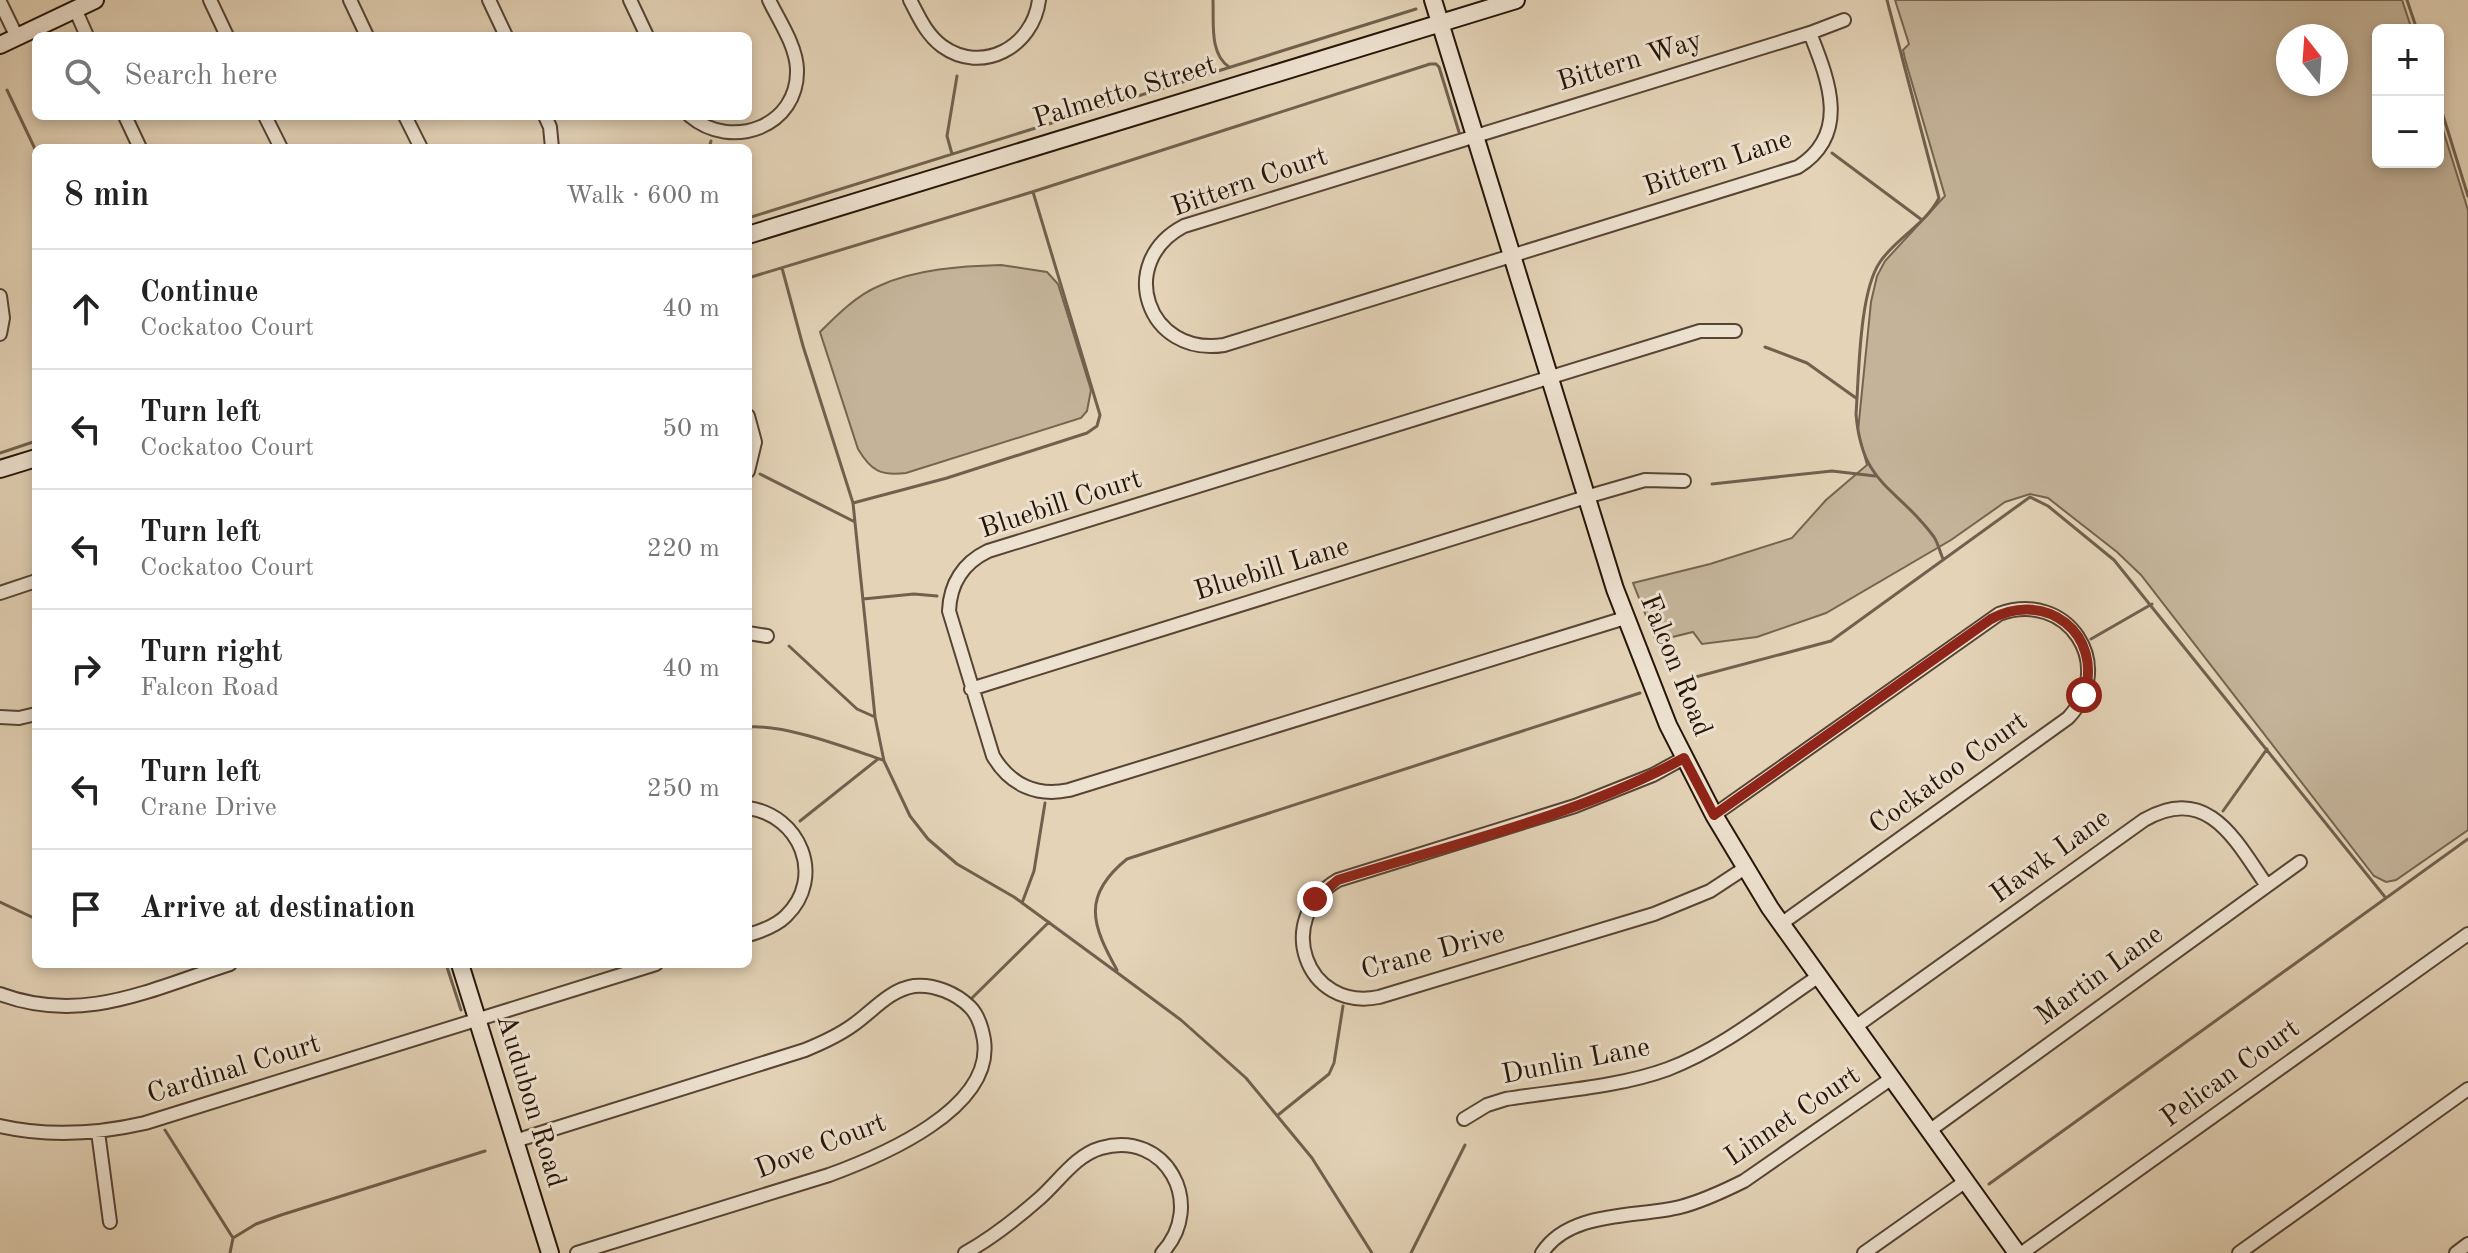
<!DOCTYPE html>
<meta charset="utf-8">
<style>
:root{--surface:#fff;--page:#f6f6f6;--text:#222;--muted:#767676;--line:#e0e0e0}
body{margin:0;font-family:"Old Standard TT",serif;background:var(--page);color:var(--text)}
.controls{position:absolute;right:24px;top:24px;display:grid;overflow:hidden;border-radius:12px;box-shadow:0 4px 12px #0003}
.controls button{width:72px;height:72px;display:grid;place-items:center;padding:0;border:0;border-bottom:2px solid var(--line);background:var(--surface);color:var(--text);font:40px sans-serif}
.compass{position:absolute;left:2276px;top:24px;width:72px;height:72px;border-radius:50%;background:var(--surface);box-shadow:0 4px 12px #0003;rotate:343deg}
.stop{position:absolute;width:24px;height:24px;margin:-18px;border:6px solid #8f2418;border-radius:50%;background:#fff}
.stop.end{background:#8f2418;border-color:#fff;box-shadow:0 2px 8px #0008}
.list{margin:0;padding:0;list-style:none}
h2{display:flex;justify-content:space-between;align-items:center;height:104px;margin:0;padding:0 32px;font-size:34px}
h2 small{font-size:26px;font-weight:400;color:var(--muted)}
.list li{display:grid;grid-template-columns:52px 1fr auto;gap:24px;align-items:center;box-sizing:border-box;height:120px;padding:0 32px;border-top:2px solid var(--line)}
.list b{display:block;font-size:30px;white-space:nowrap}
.list p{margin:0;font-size:26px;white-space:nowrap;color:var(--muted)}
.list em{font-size:26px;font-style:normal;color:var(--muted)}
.icon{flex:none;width:44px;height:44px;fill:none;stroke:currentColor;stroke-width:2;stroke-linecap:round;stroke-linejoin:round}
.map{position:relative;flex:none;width:2468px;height:1253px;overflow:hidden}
.search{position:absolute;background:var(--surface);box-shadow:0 4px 12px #0003;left:32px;top:32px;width:720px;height:88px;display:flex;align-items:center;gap:20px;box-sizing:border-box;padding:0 28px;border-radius:12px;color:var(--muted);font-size:30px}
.panel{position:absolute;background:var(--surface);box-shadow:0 4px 12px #0003;left:32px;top:144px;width:720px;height:824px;border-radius:12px}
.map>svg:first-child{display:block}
.green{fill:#c4b399;stroke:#756450;stroke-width:2;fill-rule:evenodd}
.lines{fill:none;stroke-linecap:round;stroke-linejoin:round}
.stream{stroke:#71604e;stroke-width:3}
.street-casing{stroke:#564434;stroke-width:16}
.secondary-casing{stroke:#261508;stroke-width:20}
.street{stroke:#ede2d0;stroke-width:12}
.secondary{stroke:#ede2d0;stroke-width:16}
.route{stroke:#8f2418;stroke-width:10}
.labels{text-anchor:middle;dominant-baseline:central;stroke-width:6;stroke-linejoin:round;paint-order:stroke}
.street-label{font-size:28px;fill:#261508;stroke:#ede2d0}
</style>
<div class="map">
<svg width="2468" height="1253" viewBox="0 0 2468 1253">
<rect width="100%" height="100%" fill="#e4d3b7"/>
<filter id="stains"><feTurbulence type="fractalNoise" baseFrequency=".0025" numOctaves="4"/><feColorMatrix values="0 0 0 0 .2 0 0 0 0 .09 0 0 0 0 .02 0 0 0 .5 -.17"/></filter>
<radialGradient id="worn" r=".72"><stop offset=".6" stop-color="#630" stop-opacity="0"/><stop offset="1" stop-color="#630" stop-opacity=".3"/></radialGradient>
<path class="green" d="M 1895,0 L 2402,0 L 2412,30 L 2378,30 L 2378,162 L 2438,162 L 2438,114 L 2468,210 L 2468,830 L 2396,880 L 2386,882 L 2374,876 L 2141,575 L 2117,552 L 2048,498 L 2030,494 L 2005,502 L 1951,540 L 1826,613 L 1757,637 L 1702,644 L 1693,632 L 1656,641 L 1633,583 L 1710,564 L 1792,538 L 1826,500 L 1867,465 L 1858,431 L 1871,302 L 1877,276 L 1885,261 L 1945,196 L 1905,59 L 1903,50 L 1909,44 ZM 2336,36 L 2336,84 L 2288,84 L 2288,36 Z
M 1001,265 L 1047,272 L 1058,284 L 1091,390 L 1087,411 L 1081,418 L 906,473 C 881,476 871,471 858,449 L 820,332 C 837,315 857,295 879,286 C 915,269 962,266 1001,265 Z"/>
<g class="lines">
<path class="stream" d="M 1213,0 C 1214,22 1209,53 1229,67
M 1887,0 L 1939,198 C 1925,225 1896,238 1880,262 C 1859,292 1859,376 1856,414 C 1862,487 1897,486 1934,537 C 1938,543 1940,552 1943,559
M 2407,0 L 2417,30
M 7,90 L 36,151
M 2438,99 L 2468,196
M 709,148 L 711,141
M 1832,153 L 1922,220
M 952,154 L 947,136 L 957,76
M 748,218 L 1416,9
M 782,268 L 803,346 L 853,503 L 875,717 L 884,761 L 910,816 L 928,839 L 957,864 L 1014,897 L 1119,974 L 1181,1020 L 1246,1078 L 1312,1158 L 1372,1253
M 748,278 L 1032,192 L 1430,64 L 1436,64 L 1439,67 L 1459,132
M 1765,347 L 1807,363 L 1856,398
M 0,453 L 36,441
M 760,474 L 855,522
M 1712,484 L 1832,471 L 1875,476
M 853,503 L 947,478 L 1087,433 L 1097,426 L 1100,415 L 1033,192
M 863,599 L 914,594 L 937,596
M 2091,639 L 2152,604
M 789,646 L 857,709 L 875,717
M 1673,683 L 1831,641 L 2030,497 L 2048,506 L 2114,560 L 2385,897
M 748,727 C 785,724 847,748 883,760
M 2223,811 L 2267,749
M 800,821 L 878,759
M 0,902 L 36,919
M 1022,903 L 1034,871 L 1045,803
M 446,964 L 461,1010
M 1117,970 C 1092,925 1081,896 1127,859 L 1640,693
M 972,998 L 1049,922
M 1278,1115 L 1329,1074 L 1334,1063 L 1343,1006
M 165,1130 L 233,1238 L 230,1253
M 1989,1184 L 2468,839
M 233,1238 L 256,1224 L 281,1215 L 485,1151
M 1411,1253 L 1465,1145"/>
<defs>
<path id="street" d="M 210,0 L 227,36
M 350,0 L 367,36
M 489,0 L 506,36
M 630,0 L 647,36
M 910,0 C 919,17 926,34 942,46 C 982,75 1033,47 1039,0
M 0,2 L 17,37
M 75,9 L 87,36
M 1810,33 C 1828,79 1851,134 1798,167 L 1224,345 C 1147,357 1115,262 1184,226 L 1810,33 L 1844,20
M 125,116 L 140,148
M 265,116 L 281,148
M 405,116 L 421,148
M 545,116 L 550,127 L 552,148
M 690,116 C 731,151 799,127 797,69 C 796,45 779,21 769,0
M 0,296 L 3,318 L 0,334
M 748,416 L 755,442 L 748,471
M 0,593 L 36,581
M 1625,618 L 1069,790 C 1037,797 1010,785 993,756 L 949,611 C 950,584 963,563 988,551 L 1700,331 L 1735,331
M 748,633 L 767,636
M 971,689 L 1586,497 L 1645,480 L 1684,481
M 0,717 L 19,718 L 36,714
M 1684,758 L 1653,775 L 1575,806 L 1338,880 C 1273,918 1305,1012 1379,997 L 1654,914 L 1710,891 L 1745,868
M 748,808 C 800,815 826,877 786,916 C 776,926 762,931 748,935
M 1714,815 L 1999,614 C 2067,589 2118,665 2068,718 L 1781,924
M 0,994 C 83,1025 151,989 230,964
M 1855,1027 L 2144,820 C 2208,783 2236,841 2267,886
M 1464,1119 L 1487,1105 L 1506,1099 C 1557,1091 1619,1087 1668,1069 C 1723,1048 1770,1009 1819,976
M 0,1126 C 48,1137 97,1134 145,1123 L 656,964
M 1929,1131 L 2300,862
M 98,1132 L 110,1222
M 515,1141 L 805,1050 C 822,1043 838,1036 853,1025 C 873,1011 889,990 914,986 C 934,984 956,993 970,1007 C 978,1015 982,1028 984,1040 C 994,1109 881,1156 829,1175 L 577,1253
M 965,1253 C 992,1238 1016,1219 1040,1198 C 1059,1181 1076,1155 1101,1148 C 1166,1129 1207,1205 1162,1253
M 1542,1253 C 1570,1210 1636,1218 1680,1207 C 1703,1201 1724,1191 1744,1181 L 1892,1078
M 1864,1253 L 1966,1181
M 2022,1253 L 2468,934
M 2239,1253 L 2468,1089
M 2456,1253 L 2468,1244"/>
<path id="secondary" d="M 1433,0 L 1615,589 L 1668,725 L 1714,815 L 1770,908 L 2017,1253
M 0,45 L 95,0
M 748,235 L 1516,0
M 0,469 L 36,458
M 460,964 L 550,1253"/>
</defs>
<use href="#street" class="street-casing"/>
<use href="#secondary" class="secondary-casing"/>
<use href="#street" class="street"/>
<use href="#secondary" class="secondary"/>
</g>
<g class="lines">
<path class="route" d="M 1315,899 L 1338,880 C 1452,844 1580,815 1684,758 L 1714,815 L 1991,619 C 2046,589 2104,634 2084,695"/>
</g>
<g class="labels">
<g class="street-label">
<text transform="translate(1630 62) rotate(-17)">Bittern Way</text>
<text transform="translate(1125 93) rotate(-17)">Palmetto Street</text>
<text transform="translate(1718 164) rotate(-19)">Bittern Lane</text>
<text transform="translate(1250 183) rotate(-19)">Bittern Court</text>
<text transform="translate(1061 505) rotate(-18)">Bluebill Court</text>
<text transform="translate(1272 570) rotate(-17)">Bluebill Lane</text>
<text transform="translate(1675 666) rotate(68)">Falcon Road</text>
<text transform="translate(1949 774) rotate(-36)">Cockatoo Court</text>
<text transform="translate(2051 857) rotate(-36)">Hawk Lane</text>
<text transform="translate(1433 953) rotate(-15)">Crane Drive</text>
<text transform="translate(2100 976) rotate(-36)">Martin Lane</text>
<text transform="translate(1576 1062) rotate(-11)">Dunlin Lane</text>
<text transform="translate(234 1070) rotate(-17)">Cardinal Court</text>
<text transform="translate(2231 1074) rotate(-36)">Pelican Court</text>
<text transform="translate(530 1101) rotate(73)">Audubon Road</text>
<text transform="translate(1793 1117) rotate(-34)">Linnet Court</text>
<text transform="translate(821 1147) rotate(-21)">Dove Court</text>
</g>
</g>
<rect width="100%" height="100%" filter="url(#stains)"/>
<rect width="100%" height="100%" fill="url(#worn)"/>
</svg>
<div class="controls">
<button>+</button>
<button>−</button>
</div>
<svg class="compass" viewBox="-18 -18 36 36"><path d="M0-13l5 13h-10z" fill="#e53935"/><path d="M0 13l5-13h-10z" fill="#767676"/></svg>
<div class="stop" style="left:2084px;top:695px"></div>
<div class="stop end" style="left:1315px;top:899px"></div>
<div class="search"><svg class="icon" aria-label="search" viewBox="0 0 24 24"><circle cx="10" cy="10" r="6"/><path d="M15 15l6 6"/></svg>Search here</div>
<section class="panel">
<h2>8 min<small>Walk · 600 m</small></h2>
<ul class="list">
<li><svg class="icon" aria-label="ahead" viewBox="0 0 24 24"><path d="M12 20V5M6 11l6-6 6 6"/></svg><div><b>Continue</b><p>Cockatoo Court</p></div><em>40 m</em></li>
<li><svg class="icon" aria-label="left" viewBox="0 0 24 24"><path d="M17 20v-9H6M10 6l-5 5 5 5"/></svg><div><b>Turn left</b><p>Cockatoo Court</p></div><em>50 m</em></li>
<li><svg class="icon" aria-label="left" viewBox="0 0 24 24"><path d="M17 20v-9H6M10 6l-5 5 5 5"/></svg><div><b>Turn left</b><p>Cockatoo Court</p></div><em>220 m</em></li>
<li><svg class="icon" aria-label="right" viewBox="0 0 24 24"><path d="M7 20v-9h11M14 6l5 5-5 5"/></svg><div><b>Turn right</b><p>Falcon Road</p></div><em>40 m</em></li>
<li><svg class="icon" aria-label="left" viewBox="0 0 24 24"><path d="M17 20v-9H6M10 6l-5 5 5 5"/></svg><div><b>Turn left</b><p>Crane Drive</p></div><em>250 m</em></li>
<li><svg class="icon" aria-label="arrive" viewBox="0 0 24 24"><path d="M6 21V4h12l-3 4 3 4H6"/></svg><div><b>Arrive at destination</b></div></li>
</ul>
</section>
</div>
